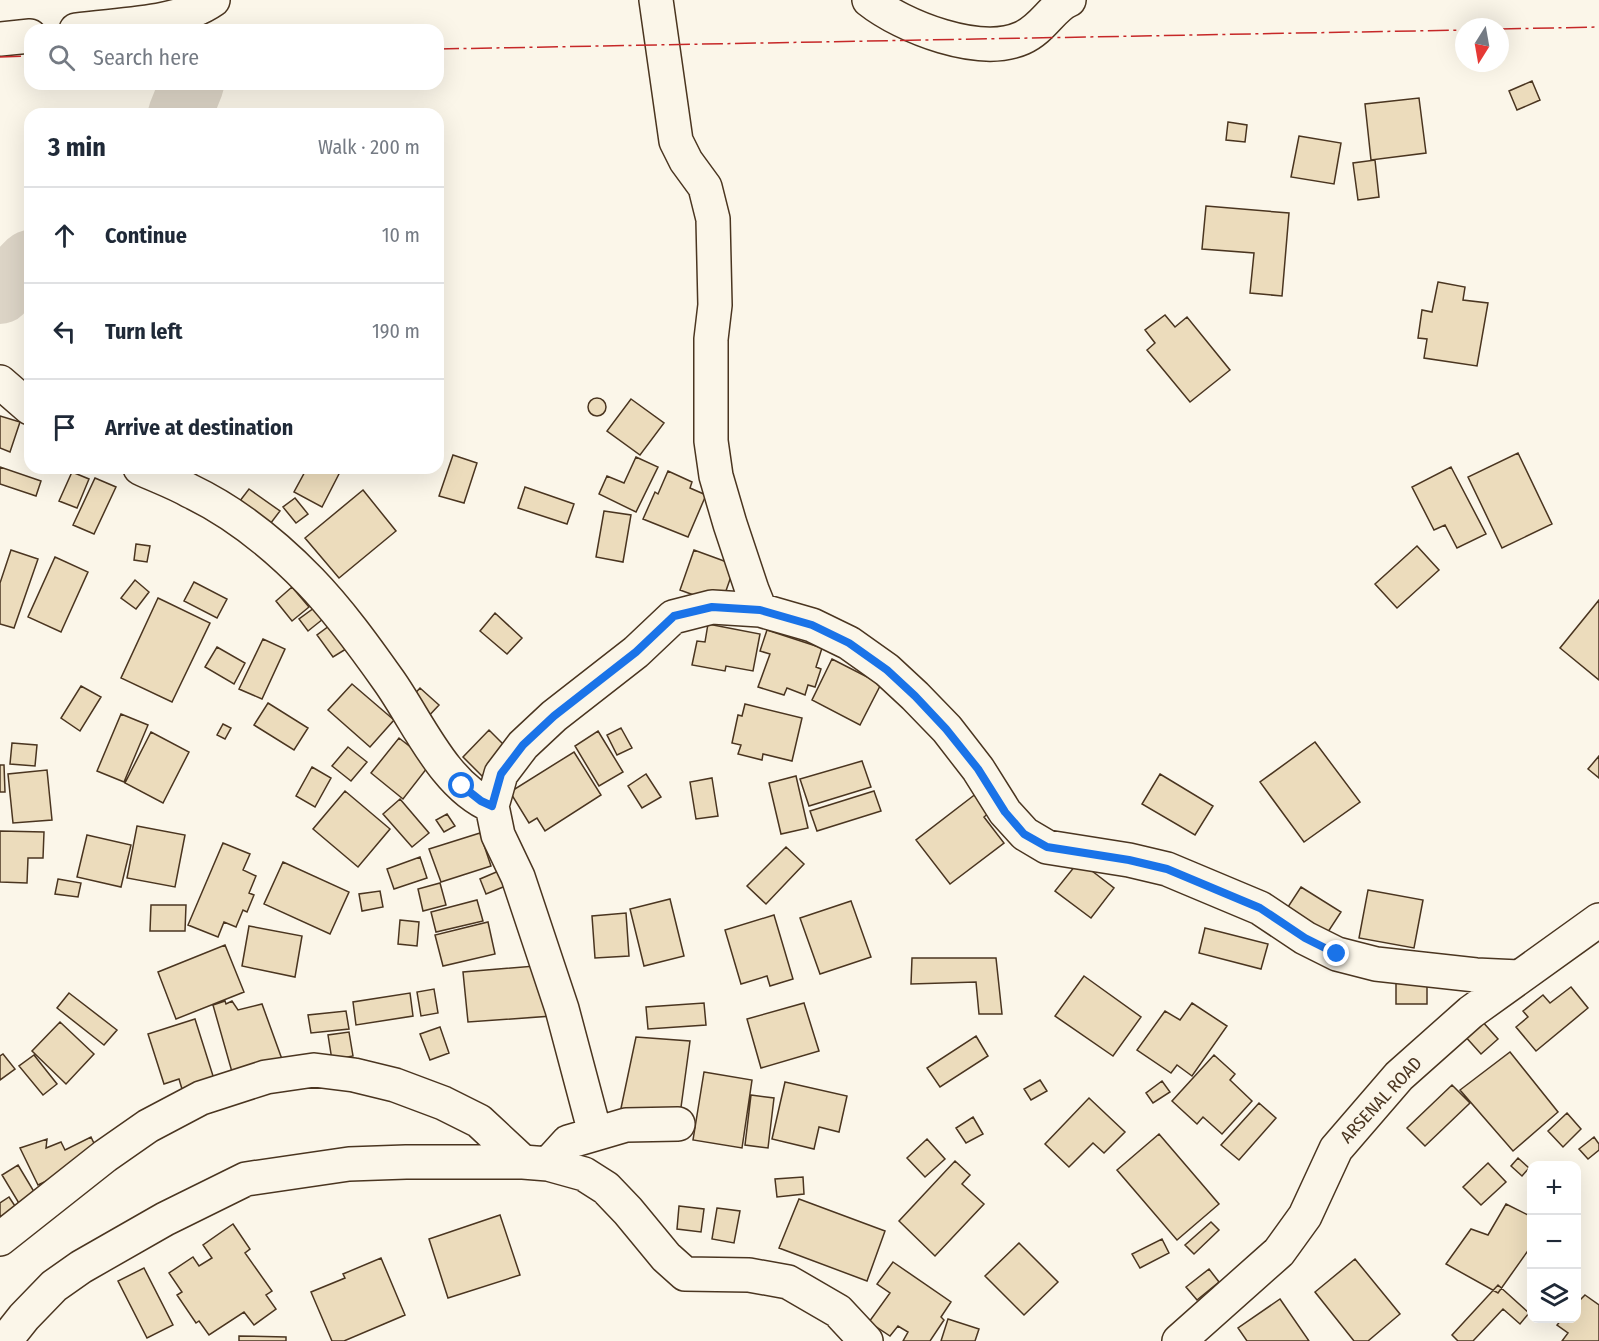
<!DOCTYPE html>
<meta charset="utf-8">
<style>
:root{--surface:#fff;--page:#f2f2f3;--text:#1f2937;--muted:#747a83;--line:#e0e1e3}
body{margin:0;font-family:"Fira Sans Condensed",sans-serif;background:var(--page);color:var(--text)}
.controls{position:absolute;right:18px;bottom:18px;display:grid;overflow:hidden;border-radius:12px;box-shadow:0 6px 24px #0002}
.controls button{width:54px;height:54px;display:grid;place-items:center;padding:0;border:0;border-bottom:2px solid var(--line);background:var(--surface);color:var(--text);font:30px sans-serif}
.compass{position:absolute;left:1455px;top:18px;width:54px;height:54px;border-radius:50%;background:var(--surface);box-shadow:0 6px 24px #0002;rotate:191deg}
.stop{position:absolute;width:18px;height:18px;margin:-14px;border:4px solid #1a73e8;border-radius:50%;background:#fff}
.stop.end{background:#1a73e8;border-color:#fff;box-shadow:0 2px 6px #0008}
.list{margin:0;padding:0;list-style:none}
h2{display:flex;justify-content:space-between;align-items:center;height:78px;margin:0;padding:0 24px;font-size:26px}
h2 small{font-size:20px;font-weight:400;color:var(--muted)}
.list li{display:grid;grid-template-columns:39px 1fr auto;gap:18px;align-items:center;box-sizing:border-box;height:96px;padding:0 24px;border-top:2px solid var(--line)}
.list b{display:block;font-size:22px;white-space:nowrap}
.list em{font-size:20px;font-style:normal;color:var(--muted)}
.icon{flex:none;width:33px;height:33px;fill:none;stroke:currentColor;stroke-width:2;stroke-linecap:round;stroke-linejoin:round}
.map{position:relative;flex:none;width:1599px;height:1341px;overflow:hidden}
.search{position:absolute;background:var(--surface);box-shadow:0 6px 24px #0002;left:24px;top:24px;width:420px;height:66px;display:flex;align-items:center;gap:15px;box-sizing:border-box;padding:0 21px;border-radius:18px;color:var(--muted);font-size:22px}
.panel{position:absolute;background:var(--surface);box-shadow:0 6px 24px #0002;left:24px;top:108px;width:420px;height:366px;border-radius:18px}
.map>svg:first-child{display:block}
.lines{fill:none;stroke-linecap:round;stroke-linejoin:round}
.river{stroke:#dcd4c6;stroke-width:64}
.building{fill:#ecdcbc;stroke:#4a3520;stroke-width:1.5}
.minor-casing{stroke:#4a3520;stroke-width:36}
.minor{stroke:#fbf6e9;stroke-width:33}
.power{stroke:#c62828;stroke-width:1.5;stroke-dasharray:21 4.5 3 4.5;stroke-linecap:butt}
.route{stroke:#1a73e8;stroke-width:8}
.labels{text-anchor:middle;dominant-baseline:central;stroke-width:4.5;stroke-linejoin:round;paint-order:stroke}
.street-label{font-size:18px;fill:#4a3520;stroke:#fbf6e9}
</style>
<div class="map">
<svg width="1599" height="1341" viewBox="0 0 1599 1341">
<rect width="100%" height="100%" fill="#fbf6e9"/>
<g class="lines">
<path class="river" d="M 180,114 L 192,84
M 0,292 L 30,262"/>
</g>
<path class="building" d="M 1532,81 L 1540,100 L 1517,110 L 1509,91 Z
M 1419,98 L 1426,153 L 1371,160 L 1365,104 Z
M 1228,122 L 1247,125 L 1245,142 L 1226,140 Z
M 1299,136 L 1341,143 L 1334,184 L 1291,177 Z
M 1375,160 L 1379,197 L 1358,200 L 1353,163 Z
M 1206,206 L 1289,213 L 1282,296 L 1250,293 L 1254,253 L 1202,249 Z
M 1438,282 L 1465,287 L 1463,300 L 1488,303 L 1477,366 L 1424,358 L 1427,339 L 1418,338 L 1422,310 L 1432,312 Z
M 1165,315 L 1175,327 L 1187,317 L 1230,370 L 1190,402 L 1147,350 L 1155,343 L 1145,330 Z
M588 407a9 9 0 1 1 18 0a9 9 0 1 1-18 0Z
M 631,399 L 664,423 L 640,455 L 607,431 Z
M 0,416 L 20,422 L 10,452 L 0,448 Z
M 1518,453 L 1552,524 L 1502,548 L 1468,477 Z
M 453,455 L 477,463 L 464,503 L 439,496 Z
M 636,457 L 658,467 L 636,512 L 599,494 L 607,476 L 624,483 Z
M 0,467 L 41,481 L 36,496 L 0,484 Z
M 1451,467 L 1486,534 L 1457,548 L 1445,525 L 1434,530 L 1412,487 Z
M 307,468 L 342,468 L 322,507 L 294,492 Z
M 668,471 L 692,482 L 690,488 L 706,495 L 688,537 L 643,519 L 655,492 L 658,494 Z
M 72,472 L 89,479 L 77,508 L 59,501 Z
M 95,478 L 116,487 L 94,534 L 73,525 Z
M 525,487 L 574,504 L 567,524 L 518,508 Z
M 249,489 L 280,511 L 264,532 L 233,510 Z
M 363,490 L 396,531 L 339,578 L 305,538 Z
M 295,498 L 308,514 L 296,523 L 283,507 Z
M 604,511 L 631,515 L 623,562 L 596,557 Z
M 136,544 L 150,546 L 147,562 L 134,560 Z
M 1417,546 L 1439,570 L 1397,608 L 1375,584 Z
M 11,550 L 38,559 L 14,628 L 0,624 L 0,583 Z
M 694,550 L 735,565 L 721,605 L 680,590 Z
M 55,557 L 88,572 L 61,632 L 28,617 Z
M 135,580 L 149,592 L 136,609 L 121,598 Z
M 194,582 L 227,599 L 217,618 L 184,601 Z
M 292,587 L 309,607 L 292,621 L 276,601 Z
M 158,598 L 210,623 L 172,702 L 121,678 Z
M 1599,600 L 1599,680 L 1560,648 Z
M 314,608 L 323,619 L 308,631 L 299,619 Z
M 495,613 L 522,638 L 507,654 L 480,631 Z
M 708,624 L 760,634 L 753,671 L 726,666 L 725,671 L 692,665 L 697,641 L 705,642 Z
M 329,626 L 346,649 L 333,657 L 317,635 Z
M 767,630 L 822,648 L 816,667 L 821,669 L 815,687 L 808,685 L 805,695 L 787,688 L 784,695 L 758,687 L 770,654 L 760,651 Z
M 263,639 L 285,649 L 262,699 L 239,689 Z
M 217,647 L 245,663 L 234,684 L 205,667 Z
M 832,659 L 881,684 L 860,725 L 812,700 Z
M 352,684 L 394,720 L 370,747 L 328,710 Z
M 81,686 L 101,697 L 80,731 L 61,718 Z
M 420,688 L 439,705 L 425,720 L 407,702 Z
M 268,703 L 308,728 L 294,750 L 254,725 Z
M 745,704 L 802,718 L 792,761 L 763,754 L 762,760 L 738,754 L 741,745 L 732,743 L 738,715 L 742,716 Z
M 121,714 L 148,725 L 124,782 L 97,771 Z
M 223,724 L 231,728 L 225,739 L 217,735 Z
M 621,728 L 632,748 L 617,755 L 607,735 Z
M 489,730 L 509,750 L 482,776 L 463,757 Z
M 598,731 L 623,772 L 599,786 L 575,746 Z
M 151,732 L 189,752 L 163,803 L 125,783 Z
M 399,738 L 431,763 L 403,799 L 371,773 Z
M 1315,742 L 1360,802 L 1304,842 L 1260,782 Z
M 12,743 L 37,745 L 35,766 L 10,764 Z
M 348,747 L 367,762 L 351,781 L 332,766 Z
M 574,752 L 601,795 L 545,831 L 537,818 L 529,823 L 510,792 Z
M 1599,756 L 1599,778 L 1588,769 Z
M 862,761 L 871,787 L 809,806 L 800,779 Z
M 0,765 L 4,765 L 5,792 L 0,792 Z
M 312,767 L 331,778 L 315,807 L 296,796 Z
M 47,770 L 52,820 L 13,823 L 8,774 Z
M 646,774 L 661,797 L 642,808 L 628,786 Z
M 1160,774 L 1213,806 L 1195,835 L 1142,804 Z
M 796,776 L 808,828 L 781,834 L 769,783 Z
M 712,778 L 718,816 L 696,819 L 690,782 Z
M 345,791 L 390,829 L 358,867 L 313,829 Z
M 874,791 L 881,811 L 817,831 L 810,811 Z
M 977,793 L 991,811 L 984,817 L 1004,843 L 950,884 L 916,840 Z
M 400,799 L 429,833 L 412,847 L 383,814 Z
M 447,814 L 455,826 L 444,832 L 436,820 Z
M 137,826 L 185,835 L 175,887 L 127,878 Z
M 0,831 L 44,832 L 43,858 L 28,858 L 27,883 L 0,882 Z
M 480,833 L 491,866 L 441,882 L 429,849 Z
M 87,835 L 131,845 L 121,887 L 77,877 Z
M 223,843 L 250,854 L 243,870 L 256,876 L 249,893 L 254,895 L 247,912 L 243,910 L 236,927 L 224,922 L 218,937 L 188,925 Z
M 786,847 L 804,864 L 766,904 L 747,886 Z
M 420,857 L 427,878 L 394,889 L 387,869 Z
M 1079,861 L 1114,888 L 1091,918 L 1055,891 Z
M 283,862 L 349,892 L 330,934 L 264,904 Z
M 501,870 L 508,885 L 486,894 L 480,879 Z
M 58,879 L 81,883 L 78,897 L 55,894 Z
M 440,883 L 446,905 L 423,911 L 418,889 Z
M 1301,887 L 1341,912 L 1326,935 L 1286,910 Z
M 1368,890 L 1423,900 L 1414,948 L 1359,938 Z
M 380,891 L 383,907 L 362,911 L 359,894 Z
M 670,899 L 684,956 L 644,966 L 630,909 Z
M 477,900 L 483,921 L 436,932 L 431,912 Z
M 851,901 L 871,957 L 820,974 L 800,918 Z
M 151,905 L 186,905 L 185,931 L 150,931 Z
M 626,913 L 629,956 L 595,958 L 592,916 Z
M 774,915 L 793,979 L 770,986 L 767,976 L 741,984 L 725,930 Z
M 400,920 L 419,922 L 417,946 L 398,944 Z
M 488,922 L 495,954 L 443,966 L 435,935 Z
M 249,926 L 302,936 L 295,977 L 242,966 Z
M 1205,928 L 1268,944 L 1261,969 L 1199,953 Z
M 225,945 L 244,992 L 176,1019 L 158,972 Z
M 912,958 L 996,958 L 1002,1014 L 979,1014 L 976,982 L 911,984 Z
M 547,965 L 552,1016 L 468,1022 L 463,972 Z
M 1084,976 L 1141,1017 L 1113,1056 L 1055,1016 Z
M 1396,981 L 1427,982 L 1427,1004 L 1396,1004 Z
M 1571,987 L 1588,1008 L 1536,1051 L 1516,1027 L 1528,1017 L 1523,1011 L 1543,995 L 1550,1003 Z
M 434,989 L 438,1013 L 421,1016 L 417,992 Z
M 69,993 L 117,1030 L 104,1045 L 57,1008 Z
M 410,993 L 413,1016 L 356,1025 L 353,1002 Z
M 225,1001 L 226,1004 L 232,1001 L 238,1010 L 262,1004 L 283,1062 L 232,1072 L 213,1005 Z
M 704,1003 L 706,1025 L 648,1029 L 646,1007 Z
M 804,1003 L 819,1051 L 761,1068 L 747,1019 Z
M 1192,1003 L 1227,1026 L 1192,1076 L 1177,1065 L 1171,1073 L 1137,1050 L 1165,1011 L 1180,1020 Z
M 346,1011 L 349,1029 L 311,1033 L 308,1015 Z
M 195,1019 L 214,1079 L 182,1089 L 179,1079 L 164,1084 L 148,1034 Z
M 1481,1020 L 1498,1039 L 1481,1054 L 1464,1035 Z
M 60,1022 L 94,1054 L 66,1084 L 32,1051 Z
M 440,1027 L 449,1053 L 430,1060 L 420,1034 Z
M 349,1032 L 353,1056 L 332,1060 L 328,1035 Z
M 976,1036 L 988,1056 L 940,1087 L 927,1068 Z
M 636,1037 L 690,1041 L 679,1122 L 620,1113 Z
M 1510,1052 L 1558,1112 L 1513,1151 L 1460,1090 Z
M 3,1054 L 15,1069 L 0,1080 L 0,1056 Z
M 34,1055 L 57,1084 L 43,1095 L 19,1066 Z
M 1214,1055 L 1235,1074 L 1230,1080 L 1252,1101 L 1222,1134 L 1203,1117 L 1197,1124 L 1172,1101 Z
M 704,1072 L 752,1080 L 742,1148 L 693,1140 Z
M 1040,1080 L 1047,1091 L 1031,1100 L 1024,1089 Z
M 1162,1081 L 1170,1092 L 1153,1103 L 1146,1093 Z
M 785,1082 L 847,1096 L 839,1132 L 819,1127 L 814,1149 L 772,1139 Z
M 1452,1085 L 1470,1103 L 1425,1146 L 1407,1128 Z
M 751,1095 L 774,1098 L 768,1148 L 745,1145 Z
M 1089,1098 L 1125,1132 L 1104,1153 L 1093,1143 L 1069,1167 L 1045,1144 Z
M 1259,1103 L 1276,1118 L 1239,1160 L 1221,1145 Z
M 1567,1113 L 1581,1129 L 1563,1147 L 1548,1131 Z
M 973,1117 L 983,1134 L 966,1143 L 956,1128 Z
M 1159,1134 L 1219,1204 L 1177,1240 L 1117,1170 Z
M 91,1137 L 100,1156 L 38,1185 L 20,1148 L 47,1139 L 46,1148 L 61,1142 L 65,1150 Z
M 1594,1137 L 1599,1144 L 1599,1150 L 1588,1159 L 1579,1149 Z
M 927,1139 L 945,1159 L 925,1177 L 907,1158 Z
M 1518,1158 L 1529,1168 L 1522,1176 L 1511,1166 Z
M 955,1161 L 970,1175 L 962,1184 L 984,1204 L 935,1256 L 899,1221 Z
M 1488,1163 L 1506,1182 L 1481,1205 L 1463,1187 Z
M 18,1165 L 36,1195 L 20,1205 L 2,1175 Z
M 803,1177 L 804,1194 L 777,1197 L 775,1179 Z
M 9,1197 L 21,1215 L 6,1224 L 0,1215 L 0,1203 Z
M 799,1199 L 885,1231 L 867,1281 L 779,1248 Z
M 1506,1204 L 1532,1217 L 1532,1245 L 1498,1293 L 1446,1264 L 1471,1229 L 1488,1235 Z
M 679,1206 L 704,1209 L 701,1232 L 677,1229 Z
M 717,1208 L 740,1211 L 734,1243 L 712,1239 Z
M 500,1215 L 520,1275 L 448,1298 L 429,1239 Z
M 1211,1222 L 1219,1230 L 1194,1254 L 1185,1245 Z
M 233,1224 L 250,1249 L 245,1253 L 272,1291 L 266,1295 L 276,1309 L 254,1325 L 244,1312 L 209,1335 L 199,1321 L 196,1323 L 177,1295 L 182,1292 L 169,1273 L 193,1257 L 199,1266 L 212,1258 L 203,1245 Z
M 1162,1239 L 1169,1253 L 1140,1268 L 1132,1254 Z
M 1019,1243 L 1058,1282 L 1024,1315 L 985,1276 Z
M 381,1258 L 405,1315 L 344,1341 L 332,1341 L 311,1292 L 345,1278 L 343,1274 Z
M 1355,1259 L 1400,1314 L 1368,1341 L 1354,1341 L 1315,1292 Z
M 893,1262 L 951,1302 L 941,1317 L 944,1320 L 930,1341 L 903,1341 L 908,1332 L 898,1326 L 890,1336 L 869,1322 L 890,1293 L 877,1284 Z
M 144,1268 L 173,1325 L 147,1338 L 118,1281 Z
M 1209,1269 L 1219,1282 L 1197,1300 L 1186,1287 Z
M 1498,1285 L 1529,1313 L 1520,1324 L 1503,1309 L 1473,1341 L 1458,1341 L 1452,1335 Z
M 1585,1295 L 1599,1305 L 1599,1341 L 1562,1341 L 1568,1333 L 1557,1325 L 1563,1318 L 1576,1318 L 1576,1304 Z
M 1280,1299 L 1309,1341 L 1247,1341 L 1238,1328 Z
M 948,1319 L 979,1329 L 975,1341 L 941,1341 Z
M 239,1336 L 286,1337 L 286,1341 L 239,1341 Z"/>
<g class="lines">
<defs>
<path id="minor" d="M 656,0 L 676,141 L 686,161 L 705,187 L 713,219 L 715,305 L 711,339 L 711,441 L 716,476 L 730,524 L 752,590 L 760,610
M 869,0 C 903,27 980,57 1022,38 C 1043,29 1053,6 1069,0
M 76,30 C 119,24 177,25 213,0
M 0,39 L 30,36
M 0,382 L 30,408
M 140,468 C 157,476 174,482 190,491 C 234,512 276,546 310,581 C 339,611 365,647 389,681 C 418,722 444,786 492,806
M 595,1133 L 562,1009 L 518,877 L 498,835 L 492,806 L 501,774 L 523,745 L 554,716 L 636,652 L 673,617 L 712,607 L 760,610 L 812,625 L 849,643 L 887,670 L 915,696 L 947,729 L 978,769 L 1005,812 L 1025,834 L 1047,847 L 1129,860 L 1167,869 L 1260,908 L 1305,938 L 1337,954 L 1376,964 L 1476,975 L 1519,977
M 548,1164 L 568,1142 L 626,1125 L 678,1124
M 0,1239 L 105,1156 L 148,1126 L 201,1098 L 266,1077 L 314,1070 L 354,1075 L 395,1085 L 443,1103 L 479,1121 L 523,1162
M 5,1341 L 24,1317 L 54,1286 L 81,1267 L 165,1219 L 246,1179 L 349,1164 L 406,1162 L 523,1162 L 548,1164 L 584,1174 L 606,1188 L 628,1211 L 666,1257 L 685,1274 L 749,1275 L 788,1282 L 838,1311 L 866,1341
M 1179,1341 L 1279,1252 L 1305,1216 L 1336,1149 L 1399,1076 L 1471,1012 L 1599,920"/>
</defs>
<use href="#minor" class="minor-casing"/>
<use href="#minor" class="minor"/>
<path class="power" d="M 1500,29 L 1599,27
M 438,49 L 1464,30
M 0,57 L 30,56"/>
</g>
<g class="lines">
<path class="route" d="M 462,786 L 481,801 L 492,806 L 501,774 L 523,745 L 554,716 L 636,652 L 674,616 L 712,607 L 760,610 L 812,625 L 849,643 L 887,670 L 915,696 L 946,729 L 978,769 L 1005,812 L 1024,834 L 1047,847 L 1129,860 L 1167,869 L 1260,908 L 1305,938 L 1337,954"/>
</g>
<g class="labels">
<g class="street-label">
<text transform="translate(1381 1100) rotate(-47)">ARSENAL ROAD</text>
</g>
</g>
</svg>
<div class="controls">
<button>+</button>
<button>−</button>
<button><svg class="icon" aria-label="layers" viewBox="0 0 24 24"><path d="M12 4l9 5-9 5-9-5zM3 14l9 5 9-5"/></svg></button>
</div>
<svg class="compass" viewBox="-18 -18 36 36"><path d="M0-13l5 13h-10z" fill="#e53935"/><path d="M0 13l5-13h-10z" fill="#747a83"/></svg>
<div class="stop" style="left:462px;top:786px"></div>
<div class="stop end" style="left:1337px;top:954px"></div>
<div class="search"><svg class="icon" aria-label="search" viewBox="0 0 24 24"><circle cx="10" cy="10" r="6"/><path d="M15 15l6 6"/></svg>Search here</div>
<section class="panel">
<h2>3 min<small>Walk · 200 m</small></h2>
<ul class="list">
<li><svg class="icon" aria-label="ahead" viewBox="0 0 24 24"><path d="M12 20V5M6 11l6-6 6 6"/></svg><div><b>Continue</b></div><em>10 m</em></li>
<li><svg class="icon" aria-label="left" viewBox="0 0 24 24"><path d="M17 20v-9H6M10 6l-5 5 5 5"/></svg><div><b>Turn left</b></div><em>190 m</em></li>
<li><svg class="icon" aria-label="arrive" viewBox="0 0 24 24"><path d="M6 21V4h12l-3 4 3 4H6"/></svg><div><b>Arrive at destination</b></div></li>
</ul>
</section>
</div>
